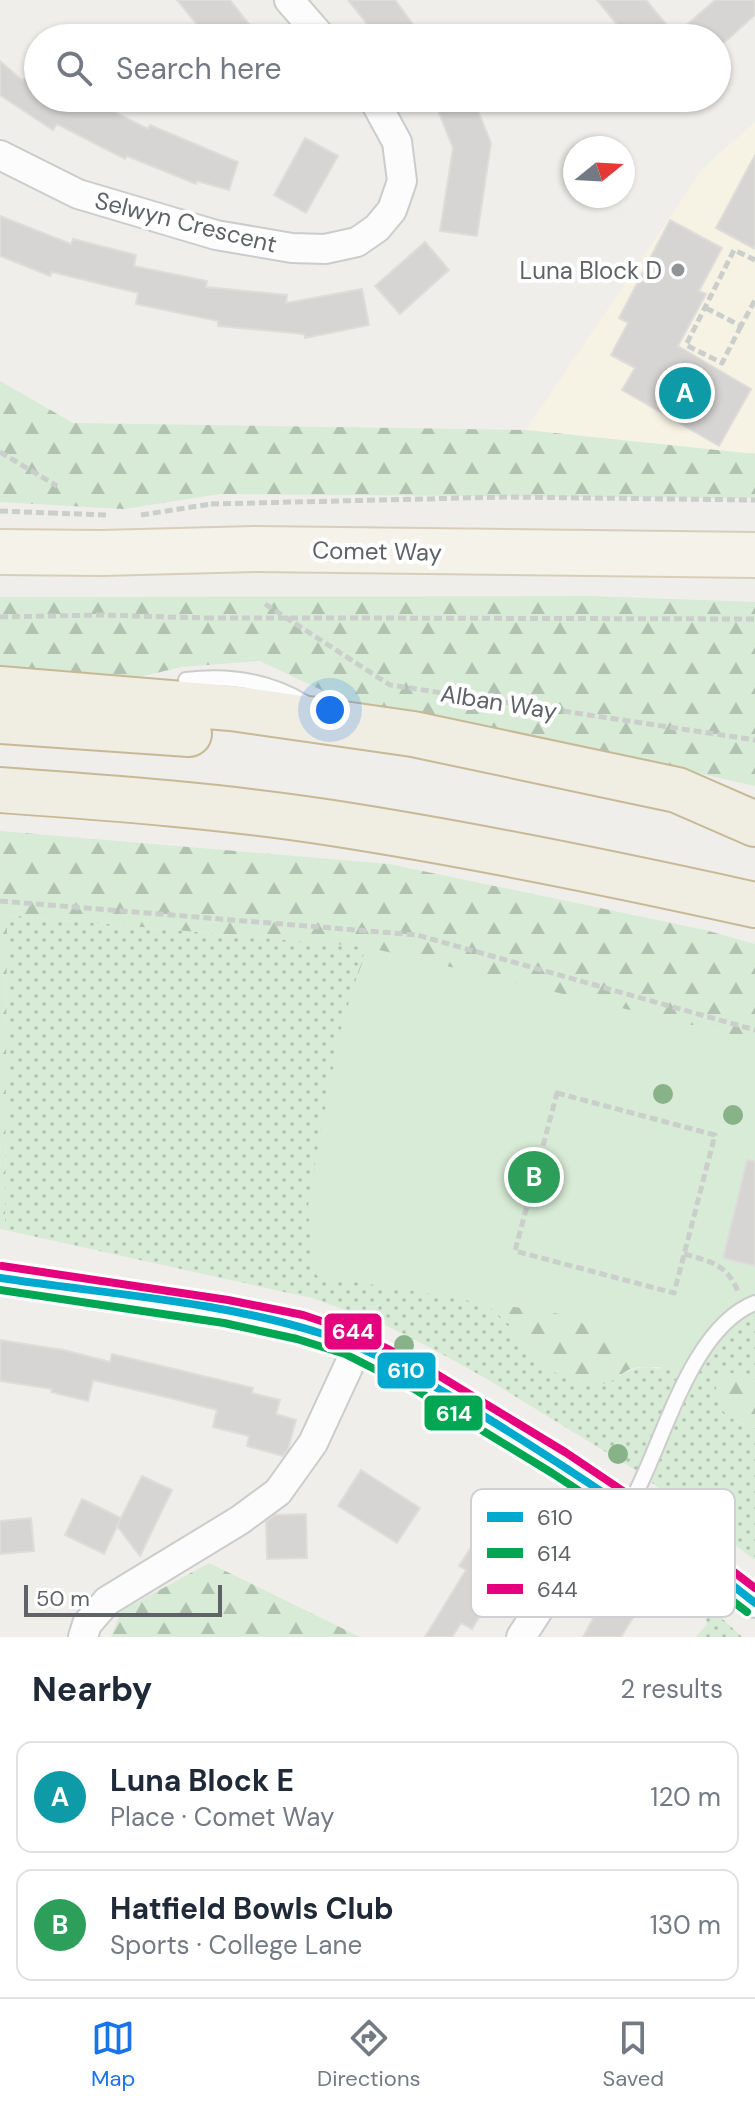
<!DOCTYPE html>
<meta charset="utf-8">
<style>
:root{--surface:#fff;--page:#f2f2f3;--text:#1f2937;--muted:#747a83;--line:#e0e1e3;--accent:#1a73e8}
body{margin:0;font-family:"DM Sans",sans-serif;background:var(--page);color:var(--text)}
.compass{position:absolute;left:563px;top:136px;width:72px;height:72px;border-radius:50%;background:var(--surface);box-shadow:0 2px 6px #0004;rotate:72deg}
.scale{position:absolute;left:24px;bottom:20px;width:198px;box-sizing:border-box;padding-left:8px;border:4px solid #5f6368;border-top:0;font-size:22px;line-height:28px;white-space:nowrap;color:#5f6368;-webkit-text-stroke:6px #fff;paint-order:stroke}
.you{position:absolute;left:330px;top:710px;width:28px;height:28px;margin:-20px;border:6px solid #fff;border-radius:50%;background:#1a73e8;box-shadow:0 0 0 12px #1a73e833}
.badge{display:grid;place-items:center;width:52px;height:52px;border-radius:50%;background:var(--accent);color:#fff;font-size:26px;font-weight:700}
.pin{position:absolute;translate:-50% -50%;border:4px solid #fff;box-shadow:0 2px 8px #0006}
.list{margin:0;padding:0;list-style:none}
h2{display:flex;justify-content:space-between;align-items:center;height:104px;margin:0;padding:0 32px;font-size:34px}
h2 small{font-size:26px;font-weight:400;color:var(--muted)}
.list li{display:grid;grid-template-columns:52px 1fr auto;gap:24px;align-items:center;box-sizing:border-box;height:112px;margin:0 16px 16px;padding:0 16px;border:2px solid var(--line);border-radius:16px}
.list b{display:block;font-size:30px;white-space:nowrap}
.list p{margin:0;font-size:26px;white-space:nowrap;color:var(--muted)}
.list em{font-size:26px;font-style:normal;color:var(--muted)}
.icon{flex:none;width:44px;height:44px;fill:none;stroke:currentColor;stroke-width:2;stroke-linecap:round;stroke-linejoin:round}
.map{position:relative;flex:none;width:755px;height:1637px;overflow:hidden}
.search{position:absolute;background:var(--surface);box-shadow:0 2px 6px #0004;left:24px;right:24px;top:24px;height:88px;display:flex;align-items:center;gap:20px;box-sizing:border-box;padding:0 28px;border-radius:44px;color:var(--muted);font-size:30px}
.sheet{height:360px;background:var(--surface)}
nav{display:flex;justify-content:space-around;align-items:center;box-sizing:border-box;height:112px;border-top:2px solid var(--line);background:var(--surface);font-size:22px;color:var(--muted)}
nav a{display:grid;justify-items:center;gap:4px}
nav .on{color:var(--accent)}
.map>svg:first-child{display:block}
.commercial{fill:#f7f3e4}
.grass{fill:url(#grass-dots)}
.forest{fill:url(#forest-firs)}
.garden{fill:#d8ebd6}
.building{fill:#d6d5d3;stroke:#deddd9;stroke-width:2}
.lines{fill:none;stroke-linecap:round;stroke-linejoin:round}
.lane-casing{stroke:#cbcccc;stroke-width:18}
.street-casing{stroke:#cbcccc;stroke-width:32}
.primary-casing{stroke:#d7ceb8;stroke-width:48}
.highway-casing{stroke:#c8b996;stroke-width:48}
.path{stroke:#cacfcc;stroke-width:5;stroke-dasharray:8 4;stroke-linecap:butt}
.lane{stroke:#fdfcfc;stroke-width:14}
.street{stroke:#fdfcfc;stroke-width:28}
.primary{stroke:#f4f2e9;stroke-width:44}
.highway{stroke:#f0ede3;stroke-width:44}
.primary-bridge-casing{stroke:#d7ceb8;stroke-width:48;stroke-linecap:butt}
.path-bridge{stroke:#cacfcc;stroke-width:5;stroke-dasharray:8 4;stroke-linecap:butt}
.primary-bridge{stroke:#f4f2e9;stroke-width:44}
.bus-1-casing{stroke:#fff;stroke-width:14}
.bus-2-casing{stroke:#fff;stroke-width:14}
.bus-3-casing{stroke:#fff;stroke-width:14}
.bus-1{stroke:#00a9ce;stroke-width:8}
.bus-2{stroke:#00a651;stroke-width:8}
.bus-3{stroke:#e5007d;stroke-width:8}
.tree{fill:#88b388}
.poi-dot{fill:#919496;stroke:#fff;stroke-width:3}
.labels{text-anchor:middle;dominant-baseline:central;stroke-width:8;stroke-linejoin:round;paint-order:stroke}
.street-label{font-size:24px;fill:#5f6368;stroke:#fff}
.poi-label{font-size:24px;fill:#5f6368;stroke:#fff;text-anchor:end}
.key{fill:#fff;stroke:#cfd0d2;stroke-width:2}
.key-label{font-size:22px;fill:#5f6368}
.line-badge{stroke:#fff;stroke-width:3}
.badge-label{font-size:22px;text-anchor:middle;font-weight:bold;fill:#fff}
</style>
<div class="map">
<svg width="755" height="1637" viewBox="0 0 755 1637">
<defs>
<pattern id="grass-dots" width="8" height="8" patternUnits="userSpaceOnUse" patternTransform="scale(2)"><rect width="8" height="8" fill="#d8ebd6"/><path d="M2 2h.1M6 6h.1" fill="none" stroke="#b2c2b1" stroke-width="1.8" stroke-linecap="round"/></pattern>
<pattern id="forest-firs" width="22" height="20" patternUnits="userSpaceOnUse" patternTransform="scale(2)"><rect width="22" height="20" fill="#d8ebd6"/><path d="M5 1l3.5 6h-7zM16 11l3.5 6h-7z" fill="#b2c2b1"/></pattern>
</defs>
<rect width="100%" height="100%" fill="#efeeea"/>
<path class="commercial" d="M 755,122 L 755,454 L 526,430 L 704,167 Z"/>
<path class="grass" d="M 7,915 L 367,947 L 340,1032 L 318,1147 L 439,1290 L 492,1309 L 509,1324 L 522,1346 L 610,1382 C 627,1371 639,1364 660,1369 L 755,1040 L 755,1128 L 682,1373 L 640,1473 L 487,1379 L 431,1348 L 379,1322 L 312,1298 L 5,1230 Z
M 755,1316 L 755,1380 L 740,1373 L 737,1422 L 755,1428 L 755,1560 L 651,1482 L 692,1380 L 702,1363 L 742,1320 Z
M 703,1601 L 742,1637 L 696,1637 L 707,1624 Z"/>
<path class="forest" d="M 0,381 L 73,423 L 526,430 L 755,454 L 755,498 L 220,494 L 124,509 L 0,502 Z
M 591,596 L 755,602 L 755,786 L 538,737 L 353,705 L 260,661 L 181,667 L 119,682 L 0,677 L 0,597 Z
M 0,831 L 389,864 L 705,930 L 755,944 L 755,1040 L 693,1025 L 672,1361 L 667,1367 L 638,1367 L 628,1370 L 610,1382 L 595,1386 L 578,1385 L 543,1366 L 522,1346 L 509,1324 L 492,1309 L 439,1290 L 312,1255 L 308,1208 L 318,1147 L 340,1032 L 366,947 L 7,915 L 5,1230 L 0,1229 Z
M 726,1373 L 740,1373 L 755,1380 L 755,1428 C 729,1419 715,1413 716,1383 Z
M 209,1563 L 360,1637 L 111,1637 L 121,1611 Z"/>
<path class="garden" d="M 367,947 L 755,1040 L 755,1316 L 742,1321 L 692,1380 L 566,1315 L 317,1276 L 312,1255 L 308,1208 L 318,1147 L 340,1032 Z"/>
<path class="building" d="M 177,0 L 230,0 L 260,38 L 208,38 Z
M 348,0 L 395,0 L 423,38 L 378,38 Z
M 597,0 L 646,0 L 675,35 L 715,0 L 755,0 L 755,15 L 717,49 L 717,38 L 628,38 Z
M 38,59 L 38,98 L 87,98 L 148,129 L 150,125 L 238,162 L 229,190 L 197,181 L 196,184 L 127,156 L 125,159 L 57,124 L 53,130 L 0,95 L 0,61 L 23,81 Z
M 433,98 L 473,98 L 491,143 L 477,236 L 440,231 L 453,148 Z
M 305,138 L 338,156 L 306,213 L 274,195 Z
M 755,155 L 755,249 L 716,228 Z
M 0,216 L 71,244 L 73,239 L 136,255 L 134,266 L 207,281 L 206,287 L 287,295 L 286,303 L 362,289 L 369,325 L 305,338 L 304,334 L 218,326 L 218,321 L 136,304 L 138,293 L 52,272 L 50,276 L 0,256 Z
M 670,220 L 722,248 L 699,291 L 706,294 L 678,346 L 751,389 L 719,446 L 622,390 L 635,368 L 611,355 L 628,323 L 619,318 Z
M 425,242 L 449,270 L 400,314 L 375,286 Z
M 747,1160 L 755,1161 L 755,1266 L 723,1258 Z
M 0,1340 L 64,1350 L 110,1362 L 112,1354 L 253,1388 L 252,1393 L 280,1400 L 276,1414 L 296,1420 L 288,1449 L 283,1456 L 247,1446 L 249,1436 L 213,1427 L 217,1410 L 170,1398 L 93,1380 L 88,1401 L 51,1392 L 52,1389 L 0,1381 Z
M 361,1470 L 420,1508 L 397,1543 L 338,1506 Z
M 142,1476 L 172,1490 L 140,1556 L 117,1526 Z
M 506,1493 L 536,1512 L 485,1592 L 492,1596 L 472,1629 L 461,1623 L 452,1637 L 425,1637 L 466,1570 L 459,1566 Z
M 82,1499 L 121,1518 L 104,1554 L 65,1535 Z
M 306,1514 L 307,1558 L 267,1559 L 266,1522 L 275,1515 Z
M 31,1518 L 34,1551 L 0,1554 L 0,1521 Z
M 622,1566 L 653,1585 L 621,1637 L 583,1637 Z"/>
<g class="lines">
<defs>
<path id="lane" d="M 186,680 C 227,675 269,681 305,703
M 628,1508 C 662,1450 688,1329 755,1303"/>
<path id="street" d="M 289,0 L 322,38
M 0,155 L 78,194 L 216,235 L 292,248 L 325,249 L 357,242 L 377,228 L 392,210 L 402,181 L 397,142 L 373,98
M 0,1278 C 100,1294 202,1303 300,1327 C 365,1343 433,1385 490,1420 C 582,1476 672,1534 755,1603
M 83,1637 L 87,1624 L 107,1601 L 240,1520 L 278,1492 L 313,1443 L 357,1348
M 521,1637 L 611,1497"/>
<path id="primary" d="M 255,549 L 755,555
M 0,552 L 101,553"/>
<path id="highway" d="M 0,689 L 231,708 L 413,734 L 677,790 L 755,824
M 0,721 L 189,734
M 0,790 C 111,798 223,806 332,823 C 474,845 615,874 755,905"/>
</defs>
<use href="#lane" class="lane-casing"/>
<use href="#street" class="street-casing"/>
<use href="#primary" class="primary-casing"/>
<use href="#highway" class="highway-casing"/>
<path class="path" d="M 706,308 L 741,326 L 755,300
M 741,326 L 722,363 L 686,345 L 734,250 L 755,260
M 0,452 L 57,486
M 211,504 L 506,497 L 755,500
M 0,511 L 50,513
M 265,604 L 390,685 L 755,740
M 0,617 L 100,615 L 206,618
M 350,618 L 755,619
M 0,901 L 417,935 L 755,1030
M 557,1093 L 715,1135 L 674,1293 L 515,1251 Z
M 684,1254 C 710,1261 728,1265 738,1292"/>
<use href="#lane" class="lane"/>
<use href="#street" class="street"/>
<use href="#primary" class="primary"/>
<use href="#highway" class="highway"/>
<defs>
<path id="primary-bridge" d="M 101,553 L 255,549"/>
</defs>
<use href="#primary-bridge" class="primary-bridge-casing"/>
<path class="path-bridge" d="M 50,513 L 107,515
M 141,515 L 211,504
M 206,618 L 350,618"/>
<use href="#primary-bridge" class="primary-bridge"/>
<defs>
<path id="bus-1" d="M 0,1278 C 106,1294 221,1301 323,1334 C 385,1354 441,1390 495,1423 C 585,1479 673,1537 755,1603"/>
<path id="bus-2" d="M 0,1290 L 224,1323 L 297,1339 L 345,1354 L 416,1390 L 552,1473 L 652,1539 L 747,1612"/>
<path id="bus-3" d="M 2,1266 L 228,1300 L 303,1315 L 354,1332 L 428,1369 L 565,1452 L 666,1520 L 755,1588"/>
</defs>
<use href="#bus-1" class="bus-1-casing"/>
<use href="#bus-2" class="bus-2-casing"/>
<use href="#bus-3" class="bus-3-casing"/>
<use href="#bus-1" class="bus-1"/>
<use href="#bus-2" class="bus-2"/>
<use href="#bus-3" class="bus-3"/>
</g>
<g class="tree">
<circle cx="663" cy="1094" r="10"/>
<circle cx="733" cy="1115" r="10"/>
<circle cx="404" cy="1345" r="10"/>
<circle cx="618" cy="1454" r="10"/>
</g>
<circle class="poi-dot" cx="678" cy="270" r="8"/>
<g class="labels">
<g class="street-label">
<text transform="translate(186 222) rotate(14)">Selwyn Crescent</text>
<text transform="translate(377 551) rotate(1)">Comet Way</text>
<text transform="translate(499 702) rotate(9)">Alban Way</text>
</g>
<g class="poi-label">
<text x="662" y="270">Luna Block D</text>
</g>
</g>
<rect x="471" y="1489" width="264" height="128" rx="12" class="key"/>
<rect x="487" y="1512" width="36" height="10" fill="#00a9ce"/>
<rect x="487" y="1548" width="36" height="10" fill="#00a651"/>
<rect x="487" y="1584" width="36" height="10" fill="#e5007d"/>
<g class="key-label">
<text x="537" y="1525">610</text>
<text x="537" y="1561">614</text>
<text x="537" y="1597">644</text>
</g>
<g class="line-badge">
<rect x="323" y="1312" width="60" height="39" rx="8" fill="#e5007d"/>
<rect x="376" y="1351" width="61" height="39" rx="8" fill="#00a9ce"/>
<rect x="423" y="1394" width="61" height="38" rx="8" fill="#00a651"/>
</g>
<g class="badge-label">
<text x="353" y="1339">644</text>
<text x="406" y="1378">610</text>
<text x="454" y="1421">614</text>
</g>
</svg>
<svg class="compass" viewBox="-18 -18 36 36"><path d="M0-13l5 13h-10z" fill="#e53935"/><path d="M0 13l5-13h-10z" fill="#747a83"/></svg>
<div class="scale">50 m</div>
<div class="you"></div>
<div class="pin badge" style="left:685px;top:393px;background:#0f9aa8">A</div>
<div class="pin badge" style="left:534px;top:1177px;background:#2e9e5b">B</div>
<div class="search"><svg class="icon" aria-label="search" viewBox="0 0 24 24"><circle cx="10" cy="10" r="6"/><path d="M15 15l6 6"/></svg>Search here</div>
</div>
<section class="sheet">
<h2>Nearby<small>2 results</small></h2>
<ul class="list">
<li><span class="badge" style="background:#0f9aa8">A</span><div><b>Luna Block E</b><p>Place · Comet Way</p></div><em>120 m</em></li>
<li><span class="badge" style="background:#2e9e5b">B</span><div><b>Hatfield Bowls Club</b><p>Sports · College Lane</p></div><em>130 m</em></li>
</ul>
</section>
<nav>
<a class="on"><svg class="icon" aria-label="map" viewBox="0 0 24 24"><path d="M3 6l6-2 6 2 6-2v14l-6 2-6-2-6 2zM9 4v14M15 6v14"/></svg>Map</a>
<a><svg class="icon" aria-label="directions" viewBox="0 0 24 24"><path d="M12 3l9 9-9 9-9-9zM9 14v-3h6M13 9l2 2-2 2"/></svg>Directions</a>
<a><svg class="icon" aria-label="saved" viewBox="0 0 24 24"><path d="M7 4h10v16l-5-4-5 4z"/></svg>Saved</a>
</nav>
